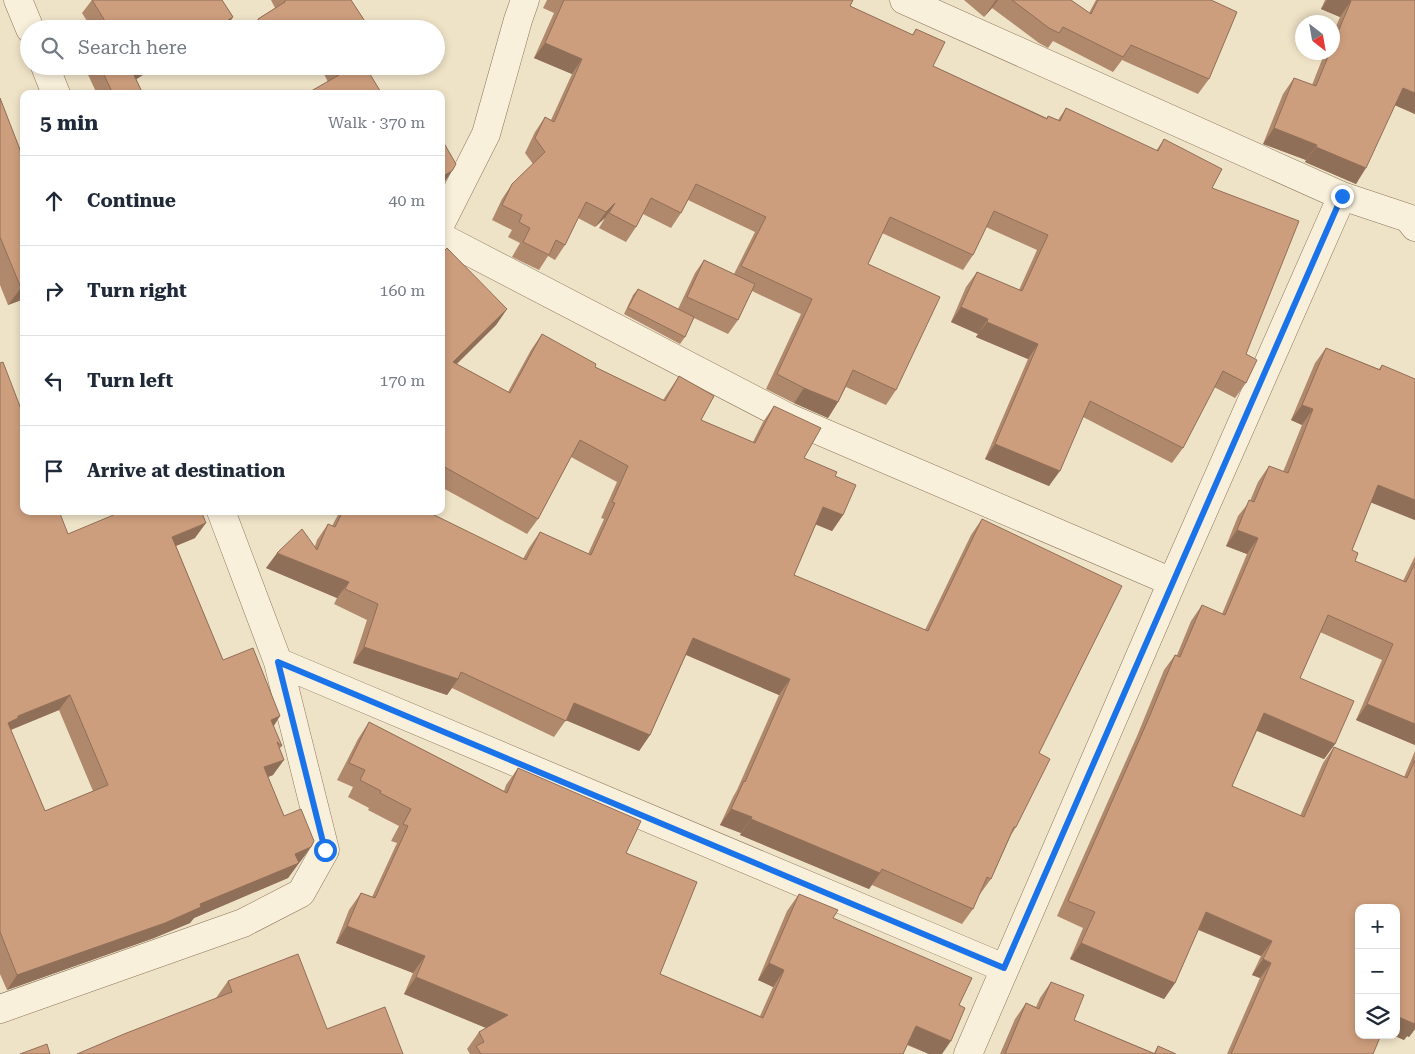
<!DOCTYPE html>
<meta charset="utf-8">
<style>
:root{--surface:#fff;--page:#f6f6f7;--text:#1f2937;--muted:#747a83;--line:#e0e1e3}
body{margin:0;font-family:"Roboto Serif",serif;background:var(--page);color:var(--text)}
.controls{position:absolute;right:15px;bottom:15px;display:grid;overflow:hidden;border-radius:10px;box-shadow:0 2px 8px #0003}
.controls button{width:45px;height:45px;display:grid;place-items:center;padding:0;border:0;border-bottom:1px solid var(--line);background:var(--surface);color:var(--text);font:25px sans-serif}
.compass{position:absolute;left:1295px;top:15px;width:45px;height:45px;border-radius:50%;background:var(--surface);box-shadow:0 2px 8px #0003;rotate:149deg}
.stop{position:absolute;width:15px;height:15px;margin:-11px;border:4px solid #1a73e8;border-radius:50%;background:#fff}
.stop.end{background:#1a73e8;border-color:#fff;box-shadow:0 1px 5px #0008}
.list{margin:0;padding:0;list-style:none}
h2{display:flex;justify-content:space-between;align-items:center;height:65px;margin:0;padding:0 20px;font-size:21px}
h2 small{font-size:16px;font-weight:400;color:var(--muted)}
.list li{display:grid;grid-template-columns:32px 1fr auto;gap:15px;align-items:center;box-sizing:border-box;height:90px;padding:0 20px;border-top:1px solid var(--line)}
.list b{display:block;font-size:19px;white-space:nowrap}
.list em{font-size:16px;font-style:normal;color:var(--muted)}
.icon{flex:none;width:28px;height:28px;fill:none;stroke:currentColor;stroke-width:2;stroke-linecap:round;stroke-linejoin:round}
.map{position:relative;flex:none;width:1415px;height:1054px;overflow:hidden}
.search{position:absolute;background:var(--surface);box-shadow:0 2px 8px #0003;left:20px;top:20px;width:425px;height:55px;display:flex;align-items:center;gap:12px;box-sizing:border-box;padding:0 18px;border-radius:28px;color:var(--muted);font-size:19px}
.panel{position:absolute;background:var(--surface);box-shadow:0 2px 8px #0003;left:20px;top:90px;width:425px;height:425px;border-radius:10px}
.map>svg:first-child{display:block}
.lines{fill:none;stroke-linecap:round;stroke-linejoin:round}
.street-casing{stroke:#8b755c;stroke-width:29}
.street{stroke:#f9f0db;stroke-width:28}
.wall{fill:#b0886c;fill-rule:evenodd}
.shaded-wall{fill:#906f58}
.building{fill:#cd9e7d;stroke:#906f58;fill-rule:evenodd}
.route{stroke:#1a73e8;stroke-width:6}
</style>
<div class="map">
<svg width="1415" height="1054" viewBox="0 0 1415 1054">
<rect width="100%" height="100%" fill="#efe3c7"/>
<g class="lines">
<defs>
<path id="street" d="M 18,0 L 30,29
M 904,0 L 1342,196 L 1408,218 L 1415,227
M 45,66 L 56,94
M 441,223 L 486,134 L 518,20 L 525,0
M 441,237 L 787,417 L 1172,582
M 278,662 L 1004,968
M 0,1009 L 243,923 L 301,893 L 325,850 L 278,662 L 221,511
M 968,1054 L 1172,582 L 1342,196"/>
</defs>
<use href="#street" class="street-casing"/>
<use href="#street" class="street"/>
</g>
<path class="wall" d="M 92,0 L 222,0 L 233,17 L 225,29 L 92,29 L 82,13 Z
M 271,0 L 351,0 L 370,29 L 251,29 L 258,19 L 275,8 Z
M 547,0 L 853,0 L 850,6 L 912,35 L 916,29 L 933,66 L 1047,118 L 1048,116 L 1058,120 L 1066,108 L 1156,151 L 1164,139 L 1212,188 L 1246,354 L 1246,383 L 1235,398 L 1214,387 L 1183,448 L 1172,463 L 1083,417 L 1049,486 L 985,459 L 1028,359 L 976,337 L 978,334 L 951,322 L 966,287 L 977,272 L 1019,290 L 1037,250 L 986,227 L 973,255 L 963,270 L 882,233 L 868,264 L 896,390 L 886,405 L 846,387 L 838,402 L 828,418 L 794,403 L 766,389 L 801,314 L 752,291 L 738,320 L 728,334 L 694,318 L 685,337 L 680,344 L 624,314 L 633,295 L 638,289 L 678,309 L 695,273 L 704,260 L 734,274 L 755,232 L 688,200 L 681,213 L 671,228 L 643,214 L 636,227 L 626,242 L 599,228 L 605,218 L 595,227 L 578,218 L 565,245 L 555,260 L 548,256 L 539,270 L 512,257 L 520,243 L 508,237 L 512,230 L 492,220 L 502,199 L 512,184 L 533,164 L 525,153 L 535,132 L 545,117 L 551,120 L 572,74 L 534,58 L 554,13 L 543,8 Z
M 964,0 L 1071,0 L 1089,13 L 1096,0 L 1211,0 L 1209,79 L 1198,94 L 1122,60 L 1113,72 L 1053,41 L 1048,48 L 1039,43 L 992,8 L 984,17 Z
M 1325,0 L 1415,0 L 1415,114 L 1395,105 L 1356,184 L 1305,162 L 1306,160 L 1263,144 L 1283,94 L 1294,78 L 1312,85 L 1325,52 L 1332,52 L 1332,36 L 1340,17 L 1321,9 Z
M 84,66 L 157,66 L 136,79 L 143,94 L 97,94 Z
M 266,66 L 287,66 L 270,74 Z
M 320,66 L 365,66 L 328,82 Z
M 0,98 L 24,160 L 24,299 L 8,305 L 0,285 Z
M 441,254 L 507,309 L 496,325 L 457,364 L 508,392 L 531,350 L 542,334 L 595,367 L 663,400 L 679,376 L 701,420 L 753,442 L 763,422 L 774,406 L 804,458 L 835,476 L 843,515 L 832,531 L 816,524 L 794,575 L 925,630 L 971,535 L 982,519 L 1039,753 L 1016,827 L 1011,835 L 991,879 L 980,894 L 979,894 L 973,909 L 962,924 L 872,885 L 869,889 L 740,835 L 741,833 L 720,825 L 733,797 L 737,790 L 779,695 L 686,655 L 650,735 L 639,751 L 566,720 L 554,737 L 452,688 L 447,695 L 353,663 L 367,620 L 334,604 L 337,598 L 266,568 L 315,546 L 317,540 L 328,524 L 332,526 L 340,511 L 426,511 L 523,559 L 529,548 L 540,532 L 588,554 L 604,519 L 601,518 L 617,482 L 571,457 L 538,519 L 527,534 L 441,487 Z
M 1326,348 L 1379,369 L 1382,365 L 1415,520 L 1371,502 L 1352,550 L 1355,561 L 1403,581 L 1415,556 L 1415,745 L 1356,720 L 1382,660 L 1320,632 L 1300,678 L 1335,744 L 1324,759 L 1257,731 L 1232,786 L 1300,816 L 1323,763 L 1334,747 L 1404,777 L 1415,751 L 1415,1029 L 1409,1037 L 1407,1036 L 1404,1040 L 1393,1035 L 1396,1035 L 1396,908 L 1373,1054 L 1227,1054 L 1260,978 L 1252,975 L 1261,956 L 1198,930 L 1175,983 L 1164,999 L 1070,959 L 1083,928 L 1057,916 L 1137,736 L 1164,670 L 1175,655 L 1177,655 L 1191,621 L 1202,605 L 1222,614 L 1247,554 L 1226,546 L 1238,516 L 1250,501 L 1258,482 L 1269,466 L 1283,472 L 1302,425 L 1291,420 L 1315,363 Z
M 0,363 L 24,511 L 68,534 L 195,538 L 176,546 L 223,660 L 280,716 L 273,726 L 282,746 L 279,749 L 273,775 L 268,777 L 284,816 L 311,847 L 288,878 L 194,918 L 190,923 L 154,938 L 7,990 L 0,974 ZM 59,710 L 93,791 L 45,811 L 11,730 Z
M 369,722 L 504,791 L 506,785 L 518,768 L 626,853 L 660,974 L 760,1016 L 773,987 L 758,980 L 787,911 L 799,894 L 833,918 L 929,1054 L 907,1045 L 903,1054 L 470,1054 L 467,1049 L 479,1032 L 486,1028 L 404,994 L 413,973 L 336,943 L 349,910 L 361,893 L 372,897 L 397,843 L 391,841 L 399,826 L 368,810 L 369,808 L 348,797 L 353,787 L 337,780 L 358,739 Z
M 228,981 L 327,1029 L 216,999 L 216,998 Z
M 1051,982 L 1074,1020 L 1154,1053 L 1158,1046 L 1176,1054 L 1000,1054 L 1015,1019 L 1026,1003 L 1036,1007 L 1040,998 Z"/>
<path class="shaded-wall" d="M 996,0 L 998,0 L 992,8 L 984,17 Z
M 1327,0 L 1349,0 L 1351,1 L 1340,17 L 1321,9 Z
M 233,17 L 225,29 L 214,29 Z
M 545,43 L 582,59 L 572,74 L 534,58 Z
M 144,66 L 157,66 L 124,87 L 133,73 Z
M 276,66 L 287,66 L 270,74 Z
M 1403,88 L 1415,93 L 1415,114 L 1392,104 Z
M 1274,128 L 1317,145 L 1306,160 L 1263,144 Z
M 1316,147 L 1366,168 L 1356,184 L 1305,162 Z
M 452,171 L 444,183 L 441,184 L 441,177 Z
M 615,203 L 605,218 L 595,227 L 606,212 Z
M 24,286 L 24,299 L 8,305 L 21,288 Z
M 961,307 L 988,319 L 978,334 L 951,322 Z
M 507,309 L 496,325 L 442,378 L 453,362 Z
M 987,322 L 1038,344 L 1028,359 L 976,337 Z
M 804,388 L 838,402 L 828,418 L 794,403 Z
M 1302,405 L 1313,409 L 1302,425 L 1291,420 Z
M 995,444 L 1060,471 L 1049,486 L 985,459 Z
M 1378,485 L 1415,500 L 1415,520 L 1367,501 Z
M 823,507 L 843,515 L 832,531 L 812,523 Z
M 206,523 L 195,538 L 161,552 L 172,537 Z
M 1237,530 L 1258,538 L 1247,554 L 1226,546 Z
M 277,553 L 349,582 L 337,598 L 266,568 Z
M 693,638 L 790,679 L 779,695 L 682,653 Z
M 364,647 L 458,679 L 447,695 L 353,663 Z
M 70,695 L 59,710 L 10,730 L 8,723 L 18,716 Z
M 574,703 L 650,735 L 639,751 L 563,719 Z
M 1367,704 L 1415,724 L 1415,745 L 1356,720 Z
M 1264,713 L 1335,744 L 1324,759 L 1253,729 Z
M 280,716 L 270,732 L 271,720 Z
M 284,760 L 273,775 L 253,783 L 264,767 Z
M 731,809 L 752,817 L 741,833 L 720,825 Z
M 751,819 L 880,873 L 869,889 L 740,835 Z
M 311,847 L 300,862 L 294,865 L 299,863 L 288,878 L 194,918 L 190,923 L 154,938 L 7,990 L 17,975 L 200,904 L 295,854 Z
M 1206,912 L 1272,941 L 1261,956 L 1195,928 Z
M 347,926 L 425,956 L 413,973 L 336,943 Z
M 1081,943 L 1175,983 L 1164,999 L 1070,959 Z
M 1263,959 L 1271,963 L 1260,978 L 1252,975 Z
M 769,963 L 784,970 L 773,987 L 758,980 Z
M 416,977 L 508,1015 L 496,1032 L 404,994 Z
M 1396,1016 L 1415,1024 L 1415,1029 L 1409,1037 L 1407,1036 L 1404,1040 L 1393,1035 L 1396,1035 Z
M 916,1026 L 951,1041 L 942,1054 L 929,1054 L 904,1043 Z"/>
<path class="building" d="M 92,0 L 222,0 L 233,17 L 214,29 L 110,29 Z
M 285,0 L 351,0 L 370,29 L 263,29 L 258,19 L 285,2 Z
M 564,0 L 853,0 L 850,6 L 913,35 L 916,29 L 945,42 L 933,66 L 1047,119 L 1048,116 L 1060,121 L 1066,108 L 1158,151 L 1164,139 L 1222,169 L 1212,188 L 1299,221 L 1246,354 L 1257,360 L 1246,383 L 1223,371 L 1183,448 L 1090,401 L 1060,471 L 995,444 L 1038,344 L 987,322 L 988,319 L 961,307 L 977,272 L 1022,291 L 1048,235 L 994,211 L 973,255 L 890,217 L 868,264 L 940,297 L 896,390 L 853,370 L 838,402 L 804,388 L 777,374 L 812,299 L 741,266 L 766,217 L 696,184 L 681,213 L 651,198 L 636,227 L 609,213 L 615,203 L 606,212 L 586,202 L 565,245 L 556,240 L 549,255 L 523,242 L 530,228 L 519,222 L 522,215 L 502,205 L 512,184 L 545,152 L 535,138 L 545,117 L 554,122 L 582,59 L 545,43 Z
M 1012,0 L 1071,0 L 1091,14 L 1098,0 L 1211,0 L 1237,12 L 1209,79 L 1131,45 L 1123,57 L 1063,27 L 1059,33 L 1049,28 Z
M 1349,0 L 1415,0 L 1415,93 L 1403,88 L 1366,168 L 1316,147 L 1317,145 L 1274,128 L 1294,78 L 1316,86 L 1330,52 L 1332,52 L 1332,46 L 1351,1 Z
M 100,66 L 144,66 L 133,73 L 143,94 L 113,94 Z
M 335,66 L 365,66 L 382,94 L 306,94 L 339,75 Z
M 0,98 L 24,160 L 24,286 L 21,288 L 0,237 Z
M 441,138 L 456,164 L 452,171 L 441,177 Z
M 447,248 L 507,309 L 453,362 L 510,393 L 542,334 L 596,364 L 595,367 L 665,401 L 679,376 L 714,396 L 701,420 L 755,443 L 774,406 L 821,428 L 804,458 L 837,472 L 835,476 L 856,485 L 843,515 L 823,507 L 794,575 L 928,631 L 982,519 L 1122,586 L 1039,753 L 1050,759 L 1016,827 L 1014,827 L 991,879 L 987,877 L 973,909 L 882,869 L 880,873 L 751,819 L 752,817 L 731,809 L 744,781 L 745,782 L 790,679 L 693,638 L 650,735 L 574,703 L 566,721 L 461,672 L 458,679 L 364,647 L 378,604 L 345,589 L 349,582 L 277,553 L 302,529 L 317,550 L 328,524 L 335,527 L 343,511 L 426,511 L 526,560 L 540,532 L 591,555 L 615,503 L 612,502 L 628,466 L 580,440 L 538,519 L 441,465 L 441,254 Z
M 704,260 L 755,284 L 738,320 L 687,297 Z
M 638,289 L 694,317 L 685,337 L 628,308 Z
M 1326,348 L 1380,370 L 1382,365 L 1415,379 L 1415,500 L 1378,485 L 1352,550 L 1358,553 L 1355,561 L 1406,582 L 1415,563 L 1415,724 L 1367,704 L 1393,644 L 1328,615 L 1300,678 L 1354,701 L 1335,744 L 1264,713 L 1232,786 L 1304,817 L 1334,747 L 1407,778 L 1415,760 L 1415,1024 L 1396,1016 L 1396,908 L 1359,908 L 1359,1035 L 1381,1035 L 1373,1054 L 1231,1054 L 1271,963 L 1263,959 L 1272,941 L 1206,912 L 1175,983 L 1081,943 L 1095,912 L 1068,901 L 1148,720 L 1175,655 L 1180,657 L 1202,605 L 1225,615 L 1258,538 L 1237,530 L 1249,500 L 1254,502 L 1269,466 L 1288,473 L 1313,409 L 1302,405 Z
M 3,362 L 24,417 L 24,511 L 59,511 L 68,534 L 123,511 L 201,511 L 206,523 L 172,537 L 223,660 L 253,648 L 280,716 L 271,720 L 282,746 L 277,742 L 284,760 L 264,767 L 284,816 L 301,809 L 314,841 L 311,847 L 295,854 L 299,863 L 200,904 L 201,907 L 165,923 L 17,975 L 0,932 L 0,363 ZM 70,695 L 108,785 L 45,811 L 8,723 L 18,718 L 18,716 Z
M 369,722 L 507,793 L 518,768 L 641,821 L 626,853 L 697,882 L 660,974 L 763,1018 L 784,970 L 769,963 L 799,894 L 838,910 L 833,918 L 972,978 L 959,1005 L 965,1008 L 951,1041 L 916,1026 L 903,1054 L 481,1054 L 476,1046 L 484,1042 L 479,1032 L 508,1015 L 416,977 L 425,956 L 347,926 L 361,893 L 375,898 L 408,826 L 403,824 L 411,809 L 380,793 L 381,791 L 360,780 L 365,770 L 349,763 Z
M 298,954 L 327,1029 L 385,1007 L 403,1054 L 77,1054 L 124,1034 L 232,992 L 228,981 Z
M 1051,982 L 1084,995 L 1074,1020 L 1155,1054 L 1158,1046 L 1176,1054 L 1005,1054 L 1026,1003 L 1039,1009 Z
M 47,1044 L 50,1054 L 20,1054 Z"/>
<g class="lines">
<path class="route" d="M 325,850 L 278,662 L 1004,968 L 1342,196"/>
</g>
</svg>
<div class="controls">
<button>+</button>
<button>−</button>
<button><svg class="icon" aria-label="layers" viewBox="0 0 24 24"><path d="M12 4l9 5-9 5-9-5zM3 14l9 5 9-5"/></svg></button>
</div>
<svg class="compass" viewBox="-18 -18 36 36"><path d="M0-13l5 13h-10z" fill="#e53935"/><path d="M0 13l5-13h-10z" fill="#747a83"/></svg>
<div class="stop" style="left:325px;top:850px"></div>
<div class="stop end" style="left:1342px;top:196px"></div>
<div class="search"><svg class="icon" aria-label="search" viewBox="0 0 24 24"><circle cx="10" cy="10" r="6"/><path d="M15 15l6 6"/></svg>Search here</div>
<section class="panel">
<h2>5 min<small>Walk · 370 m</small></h2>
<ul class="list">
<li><svg class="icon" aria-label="ahead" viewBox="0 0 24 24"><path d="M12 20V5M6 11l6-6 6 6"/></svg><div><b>Continue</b></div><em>40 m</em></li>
<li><svg class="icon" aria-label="right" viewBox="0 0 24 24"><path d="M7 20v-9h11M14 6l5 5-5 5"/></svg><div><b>Turn right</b></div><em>160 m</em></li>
<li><svg class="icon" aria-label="left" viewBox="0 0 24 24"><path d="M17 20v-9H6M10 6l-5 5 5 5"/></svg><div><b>Turn left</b></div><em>170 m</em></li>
<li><svg class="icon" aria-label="arrive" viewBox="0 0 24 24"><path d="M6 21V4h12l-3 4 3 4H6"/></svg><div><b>Arrive at destination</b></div></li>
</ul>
</section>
</div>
